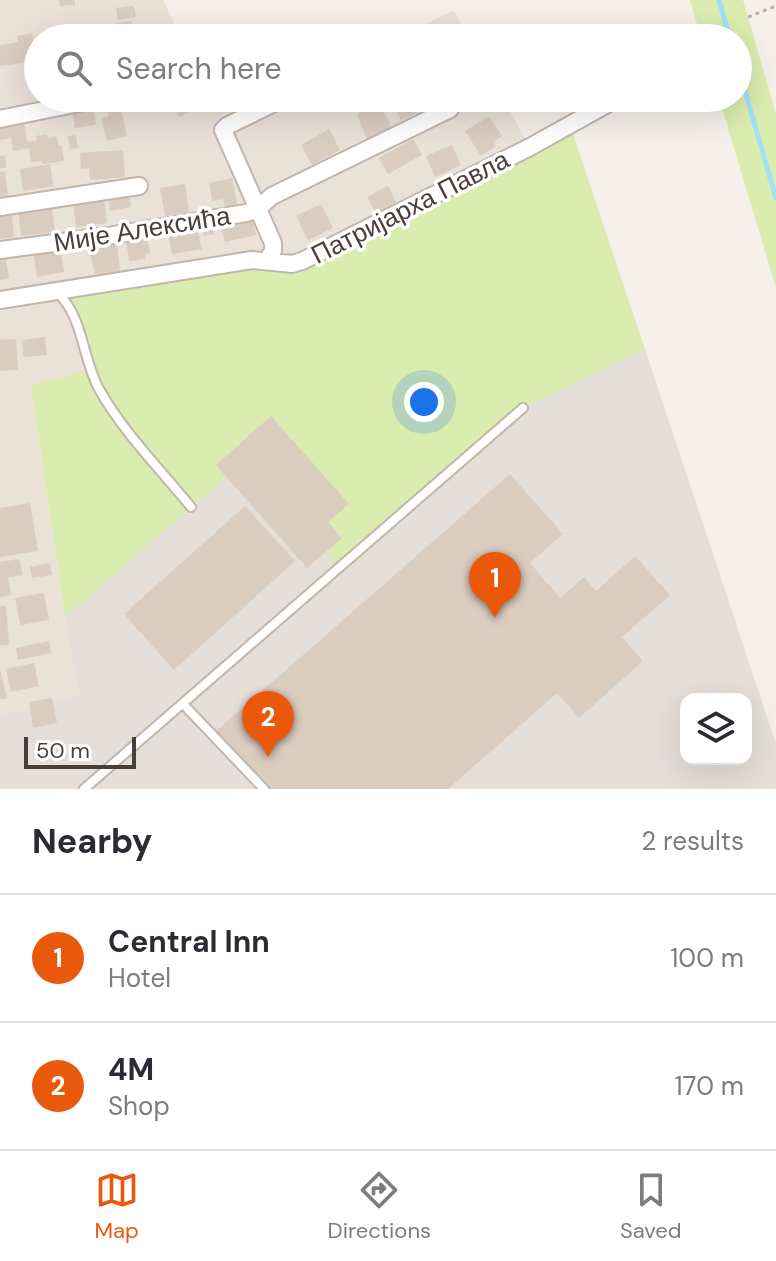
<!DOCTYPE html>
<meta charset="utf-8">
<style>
:root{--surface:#fff;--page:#f7f7f7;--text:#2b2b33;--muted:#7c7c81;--line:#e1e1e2;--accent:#ea580c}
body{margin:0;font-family:"DM Sans",sans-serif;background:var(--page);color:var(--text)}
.controls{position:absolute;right:24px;bottom:24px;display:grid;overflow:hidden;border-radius:16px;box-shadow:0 8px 32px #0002}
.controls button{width:72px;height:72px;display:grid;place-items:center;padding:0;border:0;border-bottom:2px solid var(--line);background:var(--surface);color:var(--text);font:40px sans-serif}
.scale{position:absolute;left:24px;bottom:20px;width:112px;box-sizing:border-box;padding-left:8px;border:4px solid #4a3f37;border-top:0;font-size:22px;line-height:28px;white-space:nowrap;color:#4a3f37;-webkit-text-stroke:6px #fff;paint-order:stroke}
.you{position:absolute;left:424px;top:402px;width:28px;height:28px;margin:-20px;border:6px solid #fff;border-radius:50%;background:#1a73e8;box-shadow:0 0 0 12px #1a73e833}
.badge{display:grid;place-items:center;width:52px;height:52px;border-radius:50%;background:var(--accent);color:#fff;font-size:26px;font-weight:700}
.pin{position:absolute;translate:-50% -66px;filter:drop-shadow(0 2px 4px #0008)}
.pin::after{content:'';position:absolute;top:42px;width:28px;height:24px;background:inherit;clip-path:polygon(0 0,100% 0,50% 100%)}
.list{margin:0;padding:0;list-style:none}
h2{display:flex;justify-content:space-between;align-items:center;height:104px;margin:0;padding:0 32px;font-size:34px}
h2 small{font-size:26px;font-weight:400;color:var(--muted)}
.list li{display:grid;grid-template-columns:52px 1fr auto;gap:24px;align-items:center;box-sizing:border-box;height:128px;padding:0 32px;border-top:2px solid var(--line)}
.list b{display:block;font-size:30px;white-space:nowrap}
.list p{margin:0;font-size:26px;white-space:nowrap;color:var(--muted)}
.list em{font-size:26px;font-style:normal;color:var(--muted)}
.icon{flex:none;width:44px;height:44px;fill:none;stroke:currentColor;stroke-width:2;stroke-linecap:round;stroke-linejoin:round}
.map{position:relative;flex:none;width:776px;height:789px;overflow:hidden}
.search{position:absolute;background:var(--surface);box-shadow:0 8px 32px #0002;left:24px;right:24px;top:24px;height:88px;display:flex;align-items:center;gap:20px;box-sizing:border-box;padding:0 28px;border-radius:44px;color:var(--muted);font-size:30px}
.sheet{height:360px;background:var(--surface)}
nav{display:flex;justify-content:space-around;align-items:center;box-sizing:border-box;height:112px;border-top:2px solid var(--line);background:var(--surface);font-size:22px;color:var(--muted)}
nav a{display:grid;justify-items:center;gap:4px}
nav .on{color:var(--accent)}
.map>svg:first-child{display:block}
.residential{fill:#eae1d7}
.industrial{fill:#e5dfda;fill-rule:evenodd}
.green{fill:#daecaf}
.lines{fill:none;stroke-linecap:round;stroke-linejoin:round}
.stream{stroke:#a2e0f5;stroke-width:5}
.building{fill:#dbccc0}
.service-casing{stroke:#c2b6ab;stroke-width:12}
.minor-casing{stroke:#c2b6ab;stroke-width:20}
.path{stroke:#c4af9b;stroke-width:3;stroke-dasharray:4 4;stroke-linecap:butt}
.service{stroke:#fff;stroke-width:8}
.minor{stroke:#fff;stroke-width:16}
.labels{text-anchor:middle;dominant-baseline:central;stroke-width:7;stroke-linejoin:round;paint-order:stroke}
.street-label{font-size:26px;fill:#4a3f37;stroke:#fff}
</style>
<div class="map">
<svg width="776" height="789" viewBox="0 0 776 789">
<rect width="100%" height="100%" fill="#f5f0e9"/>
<path class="residential" d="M 0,0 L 163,0 L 181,38 L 38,38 L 38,98 L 502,98 L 530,147 L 302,261 L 66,301 L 90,370 L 31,385 L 65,617 L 81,695 L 0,716 Z
M 454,10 L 469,38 L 396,38 Z"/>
<path class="industrial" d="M 645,349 L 776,744 L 776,789 L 0,789 L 0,716 L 80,695 L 65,617 L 249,457 L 523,408 ZM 686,699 L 746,699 L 746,759 L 686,759 Z"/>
<path class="green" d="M 690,0 L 743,0 L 776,114 L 776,288 L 719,98 L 738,98 L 738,38 L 701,38 Z
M 570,125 L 645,349 L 523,408 L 340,568 L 248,458 L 65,617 L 31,385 L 90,370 L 81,337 L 58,293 L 281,264 Z"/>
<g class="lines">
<path class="stream" d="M 719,0 L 730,38
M 738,67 L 776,198"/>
</g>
<path class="building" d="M 59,0 L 75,0 L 75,5 L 60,6 Z
M 134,6 L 136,17 L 118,20 L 116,8 Z
M 132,21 L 134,38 L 119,38 L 117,23 Z
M 32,33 L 35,55 L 31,55 L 32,62 L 0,66 L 0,45 L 18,42 L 17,36 Z
M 170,98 L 194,98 L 199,108 L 179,117 Z
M 219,98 L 247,98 L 224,109 Z
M 392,98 L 420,98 L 426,108 L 401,121 L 390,99 Z
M 119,102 L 127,136 L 107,141 L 101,118 L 109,116 L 106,106 Z
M 379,103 L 392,128 L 367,140 L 357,114 Z
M 93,106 L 96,125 L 75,128 L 72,110 Z
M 489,116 L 502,136 L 493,142 L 496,146 L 481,156 L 465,131 Z
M 24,123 L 27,142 L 37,140 L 36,136 L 47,134 L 48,138 L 57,137 L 59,146 L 62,146 L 64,161 L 42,164 L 42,161 L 31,162 L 29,148 L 13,151 L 11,138 L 0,140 L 0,126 Z
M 329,129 L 340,150 L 312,165 L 301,145 Z
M 76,135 L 78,148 L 70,149 L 68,136 Z
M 413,139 L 422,155 L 388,174 L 379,158 Z
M 452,145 L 461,165 L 435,177 L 426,156 Z
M 123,150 L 125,177 L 90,180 L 89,168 L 81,169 L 80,153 Z
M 5,155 L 6,168 L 0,168 L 0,156 Z
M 50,164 L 53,186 L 23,191 L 20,169 Z
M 5,171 L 8,196 L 0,197 L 0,172 Z
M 232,178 L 237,204 L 225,207 L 223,199 L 212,201 L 209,183 Z
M 185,184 L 189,212 L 165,216 L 160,188 Z
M 388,186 L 398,206 L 377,216 L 367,197 Z
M 129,192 L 131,207 L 110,211 L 108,195 Z
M 104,197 L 107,223 L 76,227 L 73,201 Z
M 321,204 L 333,228 L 308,240 L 296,216 Z
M 52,207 L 55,232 L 21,236 L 18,210 Z
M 12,214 L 14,237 L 0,239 L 0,215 Z
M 251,216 L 256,235 L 225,242 L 220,224 Z
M 211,222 L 214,234 L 204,236 L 201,224 Z
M 197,226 L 202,249 L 172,254 L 167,231 Z
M 147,236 L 150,253 L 145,254 L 146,259 L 129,261 L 126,239 Z
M 117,241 L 120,271 L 95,274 L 88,245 Z
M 60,245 L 64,272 L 37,277 L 33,250 Z
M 0,255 L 5,255 L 9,278 L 0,280 Z
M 45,337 L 47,355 L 23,357 L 22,340 Z
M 16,339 L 18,370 L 0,371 L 0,340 Z
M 271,416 L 349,504 L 328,522 L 342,538 L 307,568 L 216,465 Z
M 510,474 L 563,534 L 530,563 L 560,598 L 584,577 L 596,591 L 635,556 L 670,595 L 622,637 L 643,661 L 579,718 L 557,693 L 448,789 L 265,789 L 215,732 Z
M 30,503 L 38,551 L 0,557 L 0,508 Z
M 245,506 L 295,561 L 174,670 L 124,614 Z
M 19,559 L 23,575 L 8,578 L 11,595 L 0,597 L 0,562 Z
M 50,563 L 52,575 L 32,578 L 30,567 Z
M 44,593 L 49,620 L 20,625 L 15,598 Z
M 0,606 L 6,606 L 9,645 L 0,646 Z
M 49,641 L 51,653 L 18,660 L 16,648 Z
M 34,663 L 39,686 L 11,692 L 6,669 Z
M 0,668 L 7,698 L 0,699 Z
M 52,698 L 57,723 L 33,728 L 29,702 Z"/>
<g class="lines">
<defs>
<path id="service" d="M 58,293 C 84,319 82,358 99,389 C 123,432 160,469 191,507
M 184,705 L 264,789
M 84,789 L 523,408"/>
<path id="minor" d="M 0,119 L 104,98
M 0,207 L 139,186
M 0,250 L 108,236 L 246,213 L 256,210 L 272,196 L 450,109
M 267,260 L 273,251 L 273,243 L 223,130 L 227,126 L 284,98
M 0,300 L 252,260 L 292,264 L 302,261 L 530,147 L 618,98"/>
</defs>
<use href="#service" class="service-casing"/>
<use href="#minor" class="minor-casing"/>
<path class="path" d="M 748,17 L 776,6"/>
<use href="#service" class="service"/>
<use href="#minor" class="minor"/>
</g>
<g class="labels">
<g class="street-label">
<text transform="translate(410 207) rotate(-27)">Патријарха Павла</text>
<text transform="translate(142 229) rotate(-9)">Мије Алексића</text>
</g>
</g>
</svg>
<div class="controls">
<button><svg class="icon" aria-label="layers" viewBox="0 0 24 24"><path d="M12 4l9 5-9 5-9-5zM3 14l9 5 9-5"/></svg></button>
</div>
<div class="scale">50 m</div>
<div class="you"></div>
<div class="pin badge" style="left:495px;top:618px">1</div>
<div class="pin badge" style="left:268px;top:757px">2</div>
<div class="search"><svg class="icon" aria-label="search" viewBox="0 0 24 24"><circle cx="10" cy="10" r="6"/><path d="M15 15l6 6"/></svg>Search here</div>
</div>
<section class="sheet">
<h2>Nearby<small>2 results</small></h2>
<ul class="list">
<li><span class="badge">1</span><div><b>Central Inn</b><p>Hotel</p></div><em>100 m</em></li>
<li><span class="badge">2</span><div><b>4M</b><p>Shop</p></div><em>170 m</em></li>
</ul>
</section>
<nav>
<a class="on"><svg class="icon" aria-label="map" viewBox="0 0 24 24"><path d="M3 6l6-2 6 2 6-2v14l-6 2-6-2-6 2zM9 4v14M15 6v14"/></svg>Map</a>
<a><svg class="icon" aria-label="directions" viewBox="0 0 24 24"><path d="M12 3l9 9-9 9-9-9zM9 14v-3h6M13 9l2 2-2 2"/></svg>Directions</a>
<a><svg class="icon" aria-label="saved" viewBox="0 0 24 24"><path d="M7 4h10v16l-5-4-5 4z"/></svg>Saved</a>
</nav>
